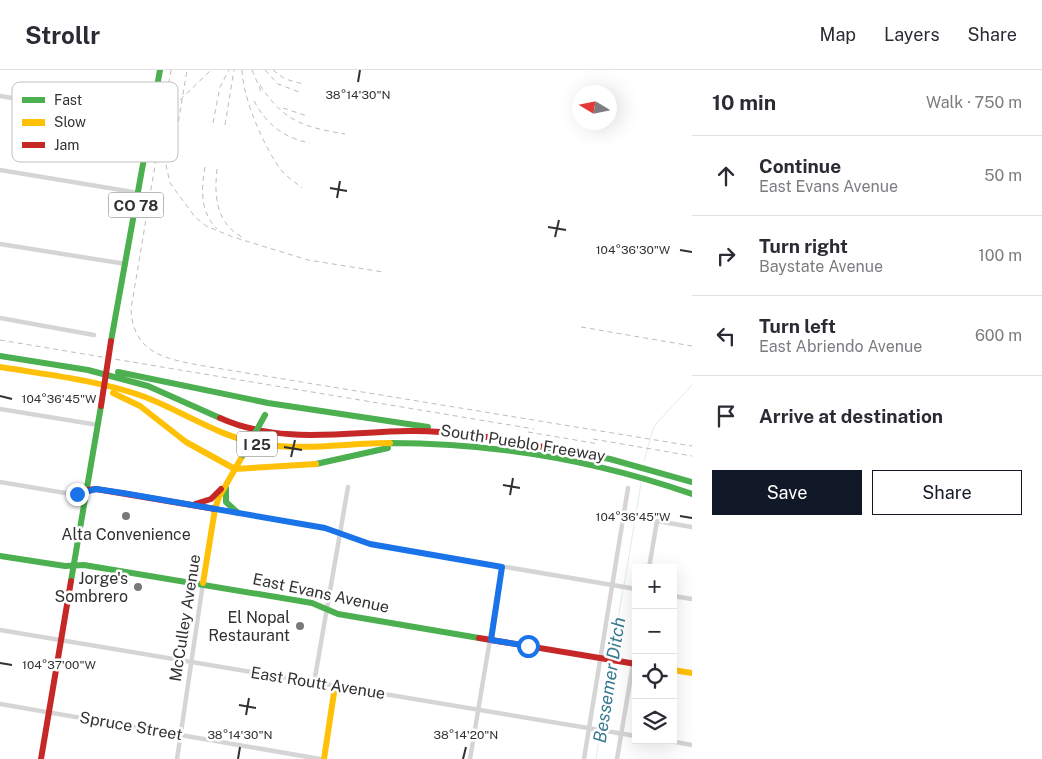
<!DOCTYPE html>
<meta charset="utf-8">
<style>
:root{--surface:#fff;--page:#f2f2f3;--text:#2b2b33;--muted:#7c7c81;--line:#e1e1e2;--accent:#111827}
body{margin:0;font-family:"Public Sans",sans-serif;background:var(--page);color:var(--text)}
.controls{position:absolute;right:15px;bottom:15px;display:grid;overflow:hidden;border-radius:0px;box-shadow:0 5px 20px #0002}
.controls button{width:45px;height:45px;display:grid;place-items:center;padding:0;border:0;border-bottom:1px solid var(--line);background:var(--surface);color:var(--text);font:25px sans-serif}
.compass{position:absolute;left:572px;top:15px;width:45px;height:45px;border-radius:50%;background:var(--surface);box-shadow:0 5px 20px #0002;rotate:280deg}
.stop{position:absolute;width:15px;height:15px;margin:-11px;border:4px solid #1a73e8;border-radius:50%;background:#fff}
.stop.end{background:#1a73e8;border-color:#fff;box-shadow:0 1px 5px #0008}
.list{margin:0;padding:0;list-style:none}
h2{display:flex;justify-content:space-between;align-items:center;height:65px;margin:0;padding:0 20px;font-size:21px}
h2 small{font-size:16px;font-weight:400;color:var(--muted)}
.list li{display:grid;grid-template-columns:32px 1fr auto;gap:15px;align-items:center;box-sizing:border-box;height:80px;padding:0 20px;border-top:1px solid var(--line)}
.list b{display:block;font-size:19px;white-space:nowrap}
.list p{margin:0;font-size:16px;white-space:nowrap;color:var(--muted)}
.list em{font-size:16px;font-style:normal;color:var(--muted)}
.actions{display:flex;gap:10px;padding:15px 20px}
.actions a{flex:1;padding:11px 0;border:1px solid var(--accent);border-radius:0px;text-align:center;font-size:18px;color:var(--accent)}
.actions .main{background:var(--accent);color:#fff}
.icon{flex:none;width:28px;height:28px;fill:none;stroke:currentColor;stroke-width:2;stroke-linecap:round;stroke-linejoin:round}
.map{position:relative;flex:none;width:692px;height:689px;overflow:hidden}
header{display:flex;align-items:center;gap:30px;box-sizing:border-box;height:70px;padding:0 25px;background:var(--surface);border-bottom:1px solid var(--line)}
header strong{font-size:24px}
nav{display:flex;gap:28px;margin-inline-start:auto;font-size:18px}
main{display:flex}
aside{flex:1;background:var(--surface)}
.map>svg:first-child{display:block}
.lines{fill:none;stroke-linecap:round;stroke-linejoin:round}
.stream{stroke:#dbedf4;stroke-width:1}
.street{stroke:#d5d5d5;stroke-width:4.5}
.fast{stroke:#4caf50;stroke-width:6}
.slow{stroke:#ffc107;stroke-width:6}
.jam{stroke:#c62828;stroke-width:6}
.rail{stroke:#bdbdbd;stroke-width:1;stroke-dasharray:5 4;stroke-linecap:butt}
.fast-bridge{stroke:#4caf50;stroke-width:6}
.jam-bridge{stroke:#c62828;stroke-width:6}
.route{stroke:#1a73e8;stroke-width:6}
.ticks{fill:none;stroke:#313131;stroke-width:2}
.poi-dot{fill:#797979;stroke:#fff;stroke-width:2}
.labels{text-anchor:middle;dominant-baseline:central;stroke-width:5;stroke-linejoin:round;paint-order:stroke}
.shield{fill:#fff;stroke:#6f6f6f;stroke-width:1}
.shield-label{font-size:15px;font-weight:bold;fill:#313131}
.street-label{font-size:16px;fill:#313131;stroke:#fff}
.poi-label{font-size:16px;fill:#313131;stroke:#fff;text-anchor:end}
.water-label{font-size:18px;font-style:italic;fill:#387a91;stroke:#fff}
.key{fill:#fff;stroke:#c1c1c1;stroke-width:1}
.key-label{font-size:14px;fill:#313131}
.ticks-label{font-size:12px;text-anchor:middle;fill:#313131;stroke:#fff;stroke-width:5;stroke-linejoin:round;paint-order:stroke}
</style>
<header>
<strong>Strollr</strong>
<nav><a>Map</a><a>Layers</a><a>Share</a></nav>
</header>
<main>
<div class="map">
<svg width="692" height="689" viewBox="0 0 692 689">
<rect width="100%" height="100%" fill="#fff"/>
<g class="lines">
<path class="stream" d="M 644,391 L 654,356 L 692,315
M 624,516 L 641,413
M 612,587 L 623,519
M 601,659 L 611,594
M 596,689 L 600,663"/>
<path class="street" d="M 0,26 L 151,51
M 0,100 L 139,123
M 0,174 L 126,194
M 0,248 L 94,265
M 0,339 L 98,355
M 0,412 L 77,425 L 87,420
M 215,439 L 325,458 L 370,474 L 636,519
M 649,498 L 657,451 L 692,457
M 673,526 L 692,529
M 0,560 L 636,666
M 314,613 L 348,417
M 0,634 L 320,689
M 665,670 L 692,675
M 177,689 L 203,513
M 470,689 L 502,497
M 584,689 L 628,418
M 617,689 L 636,576"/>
<path class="fast" d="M 111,271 L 160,0
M 0,286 L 88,300 L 148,316 L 220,348
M 118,302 L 268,333 L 428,357
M 390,373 C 493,373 595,390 692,424
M 544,377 L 610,389 L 692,412
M 316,394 L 388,378
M 226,418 L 226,432 L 238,443
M 0,486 L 65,496 L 84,495 L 312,533 L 338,544 L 479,568
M 71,511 L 101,336"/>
<path class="slow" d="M 0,297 C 48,305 99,310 145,327 C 184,342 219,367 261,374 C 304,381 347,373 390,373
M 113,323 L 140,336 L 186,372 L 235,399 L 316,394
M 203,513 L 215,439 L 219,427 L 243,385
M 673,600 L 692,603
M 324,689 L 335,616"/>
<path class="jam" d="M 220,348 C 280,375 345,362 408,361 C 454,360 498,369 544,377
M 87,420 L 96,419 L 215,439
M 195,434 L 211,429 L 221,419
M 479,568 L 636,594
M 41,689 L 71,511"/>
<path class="rail" d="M 171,0 L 131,239 C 133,284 166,289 204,296 L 692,376
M 242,0 C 243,29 264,77 281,100 C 287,107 295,112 302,118
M 252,0 L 261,21
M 265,0 L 278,14 L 302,23
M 273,0 L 285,9 L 303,14
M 260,15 C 284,52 304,57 345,64
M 254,31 C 267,55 284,68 310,73
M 283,38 L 307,46
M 166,53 L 178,32 L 211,0
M 213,53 L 220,17 L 229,0
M 225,55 L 234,0
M 162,77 L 170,113 L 195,147 L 206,156 L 233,167 L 308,190 L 383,202
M 174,78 L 187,0
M 205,97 C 201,119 200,142 217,159
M 217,99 C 214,126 216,153 242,167
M 581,257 L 692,276
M 0,270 L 534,359
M 528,362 L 599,374
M 593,369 L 692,386"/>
<path class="fast-bridge" d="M 243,385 L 265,345"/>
<path class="jam-bridge" d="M 101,336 L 111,271"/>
</g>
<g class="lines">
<path class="route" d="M 77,424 L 96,419 L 123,423 L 325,458 L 370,474 L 502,497 L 491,570 L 528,576"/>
</g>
<path class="ticks" d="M 358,12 L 360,0M 330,118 L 347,121M 337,128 L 340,111M 548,157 L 566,160M 555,167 L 559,150M 680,180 L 692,182M 0,326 L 12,329M 284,377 L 302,380M 291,387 L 295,370M 503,415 L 520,418M 510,425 L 513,408M 680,446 L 692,448M 0,593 L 12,595M 239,635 L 256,638M 246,645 L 249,628M 238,689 L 240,677M 463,689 L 466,677"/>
<g class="poi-dot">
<circle cx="126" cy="446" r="5"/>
<circle cx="138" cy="517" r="5"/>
<circle cx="300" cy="556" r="5"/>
</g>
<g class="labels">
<g class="shield">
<rect x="108.5" y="122.5" width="55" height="25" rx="4"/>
<rect x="237" y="361.5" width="40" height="25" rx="4"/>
</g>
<g class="shield-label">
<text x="136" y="135">CO 78</text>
<text x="257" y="374">I 25</text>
</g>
<g class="street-label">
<text transform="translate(523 373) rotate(9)">South Pueblo Freeway</text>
<text transform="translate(321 523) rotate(12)">East Evans Avenue</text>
<text transform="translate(185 548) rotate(-81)">McCulley Avenue</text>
<text transform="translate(318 613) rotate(9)">East Routt Avenue</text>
<text transform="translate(131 656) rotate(10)">Spruce Street</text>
</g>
<g class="poi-label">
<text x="126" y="464" text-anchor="middle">Alta Convenience</text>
<text x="128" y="508">Jorge's<tspan x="128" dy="18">Sombrero</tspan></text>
<text x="290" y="547">El Nopal<tspan x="290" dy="18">Restaurant</tspan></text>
</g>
<g class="water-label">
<text transform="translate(609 610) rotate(-81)">Bessemer Ditch</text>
</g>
</g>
<rect x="12" y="12" width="166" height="80" rx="8" class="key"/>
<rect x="22" y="27" width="23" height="6" fill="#4caf50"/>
<rect x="22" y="49" width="23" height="7" fill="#ffc107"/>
<rect x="22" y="72" width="23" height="6" fill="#c62828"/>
<g class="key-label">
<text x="54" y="35">Fast</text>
<text x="54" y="57">Slow</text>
<text x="54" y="80">Jam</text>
</g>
<g class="ticks-label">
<text x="358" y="29">38°14'30"N</text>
<text x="633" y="184">104°36'30"W</text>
<text x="59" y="333">104°36'45"W</text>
<text x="633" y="451">104°36'45"W</text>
<text x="59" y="599">104°37'00"W</text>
<text x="240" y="669">38°14'30"N</text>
<text x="466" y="669">38°14'20"N</text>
</g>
</svg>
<div class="controls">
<button>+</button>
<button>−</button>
<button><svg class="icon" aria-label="locate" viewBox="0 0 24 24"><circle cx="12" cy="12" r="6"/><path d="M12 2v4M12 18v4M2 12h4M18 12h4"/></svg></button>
<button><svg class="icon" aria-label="layers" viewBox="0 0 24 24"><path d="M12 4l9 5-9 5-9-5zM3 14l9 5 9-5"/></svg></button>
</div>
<svg class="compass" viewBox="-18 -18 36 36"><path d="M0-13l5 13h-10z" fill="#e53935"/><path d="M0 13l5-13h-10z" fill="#7c7c81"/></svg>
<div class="stop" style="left:528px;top:576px"></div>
<div class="stop end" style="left:77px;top:424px"></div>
</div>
<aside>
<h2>10 min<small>Walk · 750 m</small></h2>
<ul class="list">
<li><svg class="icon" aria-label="ahead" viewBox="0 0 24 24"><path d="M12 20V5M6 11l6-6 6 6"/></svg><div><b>Continue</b><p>East Evans Avenue</p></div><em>50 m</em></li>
<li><svg class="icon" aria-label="right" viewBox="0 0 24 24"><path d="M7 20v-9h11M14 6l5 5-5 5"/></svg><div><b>Turn right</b><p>Baystate Avenue</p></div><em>100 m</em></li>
<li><svg class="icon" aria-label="left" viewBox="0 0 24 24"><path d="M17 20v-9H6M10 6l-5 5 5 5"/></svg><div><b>Turn left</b><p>East Abriendo Avenue</p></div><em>600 m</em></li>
<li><svg class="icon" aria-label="arrive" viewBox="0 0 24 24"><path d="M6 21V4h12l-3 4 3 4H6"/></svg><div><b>Arrive at destination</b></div></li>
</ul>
<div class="actions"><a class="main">Save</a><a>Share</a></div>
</aside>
</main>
